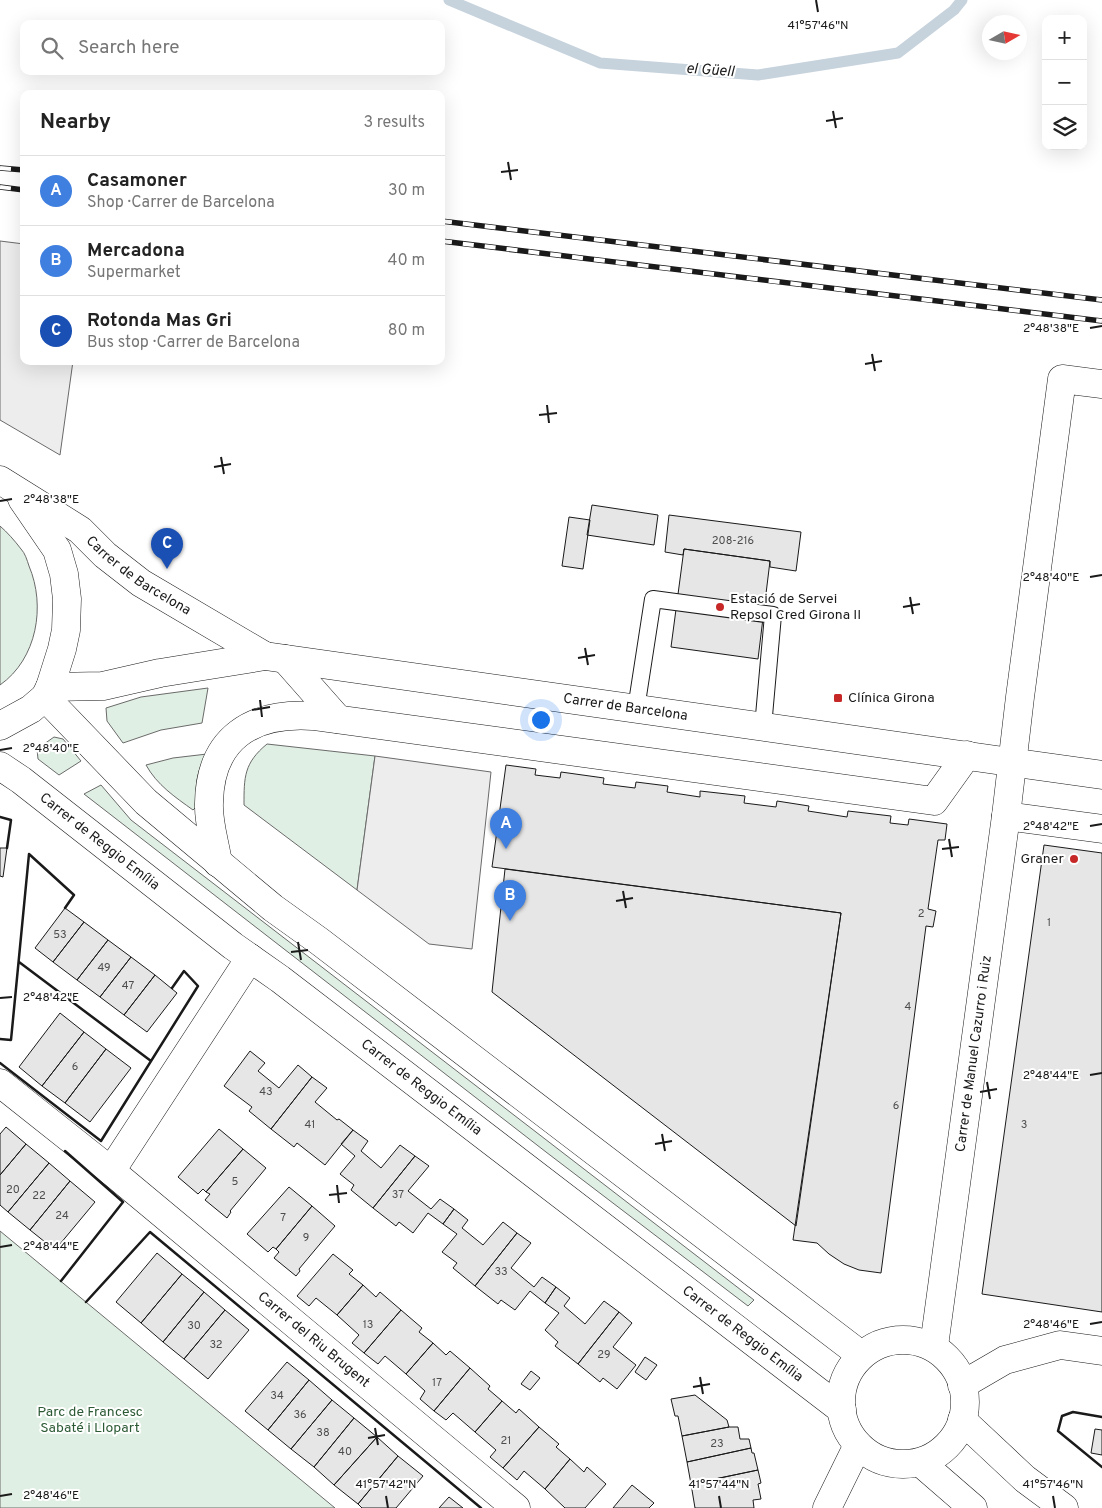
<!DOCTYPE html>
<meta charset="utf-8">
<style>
:root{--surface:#fff;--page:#f2f2f2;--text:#222;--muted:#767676;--line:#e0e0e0;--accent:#c62828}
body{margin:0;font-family:Overpass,sans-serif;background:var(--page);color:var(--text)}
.controls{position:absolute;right:15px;top:15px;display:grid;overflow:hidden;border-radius:10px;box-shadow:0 5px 20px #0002}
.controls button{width:45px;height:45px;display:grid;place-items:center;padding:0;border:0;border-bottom:1px solid var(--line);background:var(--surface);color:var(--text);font:25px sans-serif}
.compass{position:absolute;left:982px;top:15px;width:45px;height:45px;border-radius:50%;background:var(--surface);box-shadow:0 5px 20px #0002;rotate:81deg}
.you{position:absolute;left:540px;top:719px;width:18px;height:18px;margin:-12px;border:4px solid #fff;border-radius:50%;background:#1a73e8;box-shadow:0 0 0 8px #1a73e833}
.badge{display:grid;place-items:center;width:32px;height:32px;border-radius:50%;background:var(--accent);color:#fff;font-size:16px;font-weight:700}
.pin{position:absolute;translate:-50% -41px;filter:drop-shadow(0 1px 2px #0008)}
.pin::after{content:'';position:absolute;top:26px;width:18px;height:15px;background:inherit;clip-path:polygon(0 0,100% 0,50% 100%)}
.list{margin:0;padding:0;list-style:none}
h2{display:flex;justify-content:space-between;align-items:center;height:65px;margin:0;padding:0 20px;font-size:21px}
h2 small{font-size:16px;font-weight:400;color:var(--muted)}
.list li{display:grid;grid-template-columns:32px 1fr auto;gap:15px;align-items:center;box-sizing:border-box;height:70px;padding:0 20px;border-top:1px solid var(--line)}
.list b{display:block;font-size:19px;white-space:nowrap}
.list p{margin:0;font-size:16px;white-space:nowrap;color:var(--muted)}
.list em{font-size:16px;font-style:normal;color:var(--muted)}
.icon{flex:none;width:28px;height:28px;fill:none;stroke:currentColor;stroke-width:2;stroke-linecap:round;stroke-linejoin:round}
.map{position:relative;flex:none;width:1102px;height:1508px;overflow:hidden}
.search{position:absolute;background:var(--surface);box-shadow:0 5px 20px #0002;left:20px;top:20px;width:425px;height:55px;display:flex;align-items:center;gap:12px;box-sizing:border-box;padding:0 18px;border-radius:10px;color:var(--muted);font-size:19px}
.panel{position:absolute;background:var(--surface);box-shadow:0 5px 20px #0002;left:20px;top:90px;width:425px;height:275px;border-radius:10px}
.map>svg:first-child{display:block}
.green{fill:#e0efe3;stroke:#6a6a6a}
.parking{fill:#ededed;stroke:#6a6a6a}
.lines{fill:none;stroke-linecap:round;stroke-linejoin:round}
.stream{stroke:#c6d2dc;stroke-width:11}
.building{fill:#e6e6e6;stroke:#1a1a1a}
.lane-casing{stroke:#1a1a1a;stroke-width:18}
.street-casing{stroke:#1a1a1a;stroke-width:29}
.secondary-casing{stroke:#1a1a1a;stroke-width:29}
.lane{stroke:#fff;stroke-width:16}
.street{stroke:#fff;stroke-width:28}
.secondary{stroke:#fff;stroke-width:28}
.rail-casing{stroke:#1a1a1a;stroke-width:5.5}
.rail{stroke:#fff;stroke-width:4;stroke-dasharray:11;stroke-linecap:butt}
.wall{stroke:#1a1a1a;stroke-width:2.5}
.ticks{fill:none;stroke:#1a1a1a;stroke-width:2}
.poi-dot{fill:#c62828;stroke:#fff;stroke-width:2}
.labels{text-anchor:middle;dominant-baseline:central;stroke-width:4;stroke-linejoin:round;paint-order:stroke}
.number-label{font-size:11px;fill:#4d4d4d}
.street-label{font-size:14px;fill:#1a1a1a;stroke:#fff}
.poi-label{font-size:14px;fill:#1a1a1a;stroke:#fff;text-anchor:start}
.park-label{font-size:14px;fill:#2b5a34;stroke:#fff}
.water-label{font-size:15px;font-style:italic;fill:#1a1a1a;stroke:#fff}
.ticks-label{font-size:12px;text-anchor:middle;fill:#1a1a1a;stroke:#fff;stroke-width:4;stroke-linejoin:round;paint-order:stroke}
</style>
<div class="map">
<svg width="1102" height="1508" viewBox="0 0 1102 1508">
<rect width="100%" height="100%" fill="#fff"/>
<path class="green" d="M 0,526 C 7,532 15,541 21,549 C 25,553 27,560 29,566 C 46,606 37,659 0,685 Z
M 208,688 L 202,723 L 161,730 L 123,743 L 107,721 L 106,708 L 141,697 Z
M 54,737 L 63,739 L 81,761 L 59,775 L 38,759 L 37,749 Z
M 267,744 L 375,756 L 357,890 L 244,805 C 244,777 244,763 267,744 Z
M 207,754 C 196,773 195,784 197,806 L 193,810 C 175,797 157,785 146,765 L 173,758 Z
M 101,785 L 131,820 L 754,1300 L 748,1306 L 546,1152 L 84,794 Z
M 0,1231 L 335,1508 L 0,1508 Z"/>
<path class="parking" d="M 0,241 L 24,244 L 24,361 L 73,361 L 60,455 L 0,420 Z
M 375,756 L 491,772 L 472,949 L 429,944 L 357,890 Z"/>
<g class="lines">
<path class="stream" d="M 449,0 L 600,63 L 758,75 L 898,53 L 954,10 L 962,0"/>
</g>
<path class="building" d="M 592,505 L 658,515 L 654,545 L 587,535 Z
M 669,515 L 801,532 L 796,571 L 770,567 L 770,561 L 684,549 L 683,555 L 665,552 Z
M 569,517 L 590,520 L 583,569 L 562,566 Z
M 684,549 L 770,561 L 758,659 L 671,647 Z
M 506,765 L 536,769 L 535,775 L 560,778 L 561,772 L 604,778 L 603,784 L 635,788 L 636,782 L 668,786 L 667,792 L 700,797 L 700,791 L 745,796 L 744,803 L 776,807 L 777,801 L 809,806 L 808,811 L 847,817 L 848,811 L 891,816 L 890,823 L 908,825 L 909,819 L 947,824 L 945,840 L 938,840 L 928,909 L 936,911 L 933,927 L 926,926 L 881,1273 L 859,1270 L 844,1264 L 829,1254 L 817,1243 L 793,1240 L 841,913 L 492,867 Z
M 1044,845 L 1102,853 L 1102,1312 L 982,1294 Z
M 0,848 L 7,848 L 3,877 L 0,876 Z
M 505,869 L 841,913 L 796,1226 L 492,992 Z
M 65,908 L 84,922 L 53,962 L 35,948 Z
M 84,922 L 108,940 L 77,980 L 53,962 Z
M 108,940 L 131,957 L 100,997 L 77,980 Z
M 131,957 L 155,975 L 124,1015 L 100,997 Z
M 155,975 L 177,993 L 147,1032 L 124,1015 Z
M 60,1013 L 84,1032 L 42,1086 L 19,1067 Z
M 84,1032 L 106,1049 L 65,1103 L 42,1086 Z
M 106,1049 L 131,1068 L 90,1122 L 65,1103 Z
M 250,1051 L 265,1063 L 258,1071 L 279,1088 L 298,1065 L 312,1077 L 271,1129 L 249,1111 L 252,1107 L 224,1086 Z
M 312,1077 L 327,1088 L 315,1102 L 337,1120 L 339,1119 L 353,1130 L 325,1165 L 297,1143 L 294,1147 L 271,1129 Z
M 6,1127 L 26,1144 L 0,1175 L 0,1134 Z
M 219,1129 L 243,1149 L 206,1192 L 203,1189 L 198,1194 L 178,1177 Z
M 353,1130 L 368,1141 L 361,1151 L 381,1168 L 400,1145 L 415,1156 L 373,1208 L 351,1190 L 354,1185 L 340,1174 L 355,1156 L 341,1144 Z
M 26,1144 L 49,1163 L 8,1212 L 0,1205 L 0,1175 Z
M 243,1149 L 266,1168 L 230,1211 L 231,1212 L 227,1218 L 205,1200 L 210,1194 L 206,1192 Z
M 415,1156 L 429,1166 L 408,1191 L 431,1209 L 440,1199 L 454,1209 L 443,1224 L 428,1213 L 413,1233 L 399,1222 L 396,1226 L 373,1208 Z
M 49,1163 L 70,1181 L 30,1230 L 8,1212 Z
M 70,1181 L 95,1202 L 55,1250 L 30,1230 Z
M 289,1187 L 312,1206 L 276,1249 L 273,1247 L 268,1252 L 247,1234 Z
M 312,1206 L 335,1226 L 299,1269 L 300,1271 L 296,1276 L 274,1258 L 279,1252 L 276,1249 Z
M 454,1209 L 468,1220 L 462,1228 L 483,1245 L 503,1222 L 517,1233 L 475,1286 L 453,1268 L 457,1263 L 442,1252 L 457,1234 L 443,1224 Z
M 517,1233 L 531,1243 L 511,1268 L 534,1287 L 542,1277 L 556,1287 L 545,1303 L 530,1291 L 515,1310 L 501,1300 L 498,1304 L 475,1286 Z
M 157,1253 L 182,1274 L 141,1323 L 116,1302 Z
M 333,1254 L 353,1270 L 349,1274 L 363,1285 L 337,1315 L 316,1298 L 309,1306 L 297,1296 Z
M 182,1274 L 204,1292 L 163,1342 L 141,1323 Z
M 363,1285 L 376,1297 L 380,1292 L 401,1310 L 364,1353 L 352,1343 L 359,1335 L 337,1315 Z
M 556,1287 L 570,1298 L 564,1306 L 585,1324 L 604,1301 L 619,1312 L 578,1364 L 555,1346 L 558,1342 L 545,1330 L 559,1313 L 545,1303 Z
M 204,1292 L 225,1310 L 184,1359 L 163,1342 Z
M 225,1310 L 249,1330 L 208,1379 L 184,1359 Z
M 401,1310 L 422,1328 L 419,1332 L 433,1343 L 406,1374 L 385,1356 L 378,1364 L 364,1353 Z
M 619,1312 L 632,1323 L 613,1347 L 636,1365 L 617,1389 L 603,1378 L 600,1382 L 578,1364 Z
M 433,1343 L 446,1355 L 450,1351 L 470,1368 L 434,1411 L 420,1399 L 425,1391 L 406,1374 Z
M 645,1357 L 657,1365 L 646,1380 L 635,1372 Z
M 287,1362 L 309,1380 L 268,1430 L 245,1411 Z
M 470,1368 L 490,1386 L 488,1389 L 502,1401 L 475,1432 L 453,1413 L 446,1420 L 434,1411 Z
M 531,1371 L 540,1378 L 530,1390 L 521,1384 Z
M 309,1380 L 332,1400 L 291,1449 L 268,1430 Z
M 695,1395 L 727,1420 L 729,1427 L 682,1436 L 678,1416 L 675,1416 L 671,1399 Z
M 332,1400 L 354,1418 L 314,1467 L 291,1449 Z
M 502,1401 L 516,1413 L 519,1409 L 539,1427 L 503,1468 L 490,1457 L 496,1450 L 475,1432 Z
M 354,1418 L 377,1437 L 334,1485 L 314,1467 Z
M 539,1427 L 559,1444 L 556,1447 L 570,1459 L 545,1489 L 524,1471 L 517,1480 L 503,1468 Z
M 729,1427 L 738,1427 L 740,1439 L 749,1439 L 751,1448 L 687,1462 L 682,1436 Z
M 1095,1429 L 1102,1430 L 1102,1455 L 1091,1453 Z
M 377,1437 L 398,1456 L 358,1504 L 334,1485 Z
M 751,1448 L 752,1453 L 754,1453 L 758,1470 L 691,1484 L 687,1462 Z
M 398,1456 L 423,1476 L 396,1508 L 362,1508 L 358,1504 Z
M 570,1459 L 584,1472 L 587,1467 L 606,1484 L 585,1508 L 565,1508 L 545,1489 Z
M 758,1470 L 761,1483 L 758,1484 L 761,1499 L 753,1500 L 754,1508 L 695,1508 L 691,1484 Z
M 632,1485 L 654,1503 L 649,1508 L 613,1508 Z
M 449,1497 L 463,1508 L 439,1508 Z"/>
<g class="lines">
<defs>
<path id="lane" d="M 636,709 L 653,599 L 773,615 L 763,727"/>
<g id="street">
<path d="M 285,659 L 338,719"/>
<path d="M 1006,816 L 1102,829"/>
<path d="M 218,863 C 215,843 208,822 209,803 C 210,738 252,712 313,716 L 934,801 L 967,755"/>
<path id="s1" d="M 250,958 L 111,1171 L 516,1508"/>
<path d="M 0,1083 L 111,1171"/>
<path id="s2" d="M 934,1346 L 1006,816 L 1020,697 L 1062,379 L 1102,384"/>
<path d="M 962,1385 L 1005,1360 L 1060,1345 L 1102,1351"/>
<path d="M 827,1508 L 858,1445"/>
</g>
<g id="secondary">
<path id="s3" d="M 0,480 L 80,530 L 105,555 L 141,583 L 265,656"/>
<path id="s4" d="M 50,687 L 103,686 L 160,673 L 265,656 L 1102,775"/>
<path d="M 45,697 L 146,802 L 273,908 L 319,941 L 861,1355"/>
<path d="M 0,726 L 31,709 L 45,697 L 50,687 L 62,649 L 66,630 L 67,599 L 64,574 L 57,550 L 22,499"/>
<path id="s5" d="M 0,766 L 21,780 L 233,946 L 280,979 L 842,1410"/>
<circle cx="903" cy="1402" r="62"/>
<path d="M 962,1420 L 1025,1479 L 1064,1508"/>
<path d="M 921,1463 L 973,1508"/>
</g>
</defs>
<use href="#lane" class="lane-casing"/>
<use href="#street" class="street-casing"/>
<use href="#secondary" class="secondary-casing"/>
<use href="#lane" class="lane"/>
<use href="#street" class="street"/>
<use href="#secondary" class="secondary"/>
<defs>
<path id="rail" d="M 0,168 L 24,170
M 0,187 L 24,190
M 441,221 L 1102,300
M 441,241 L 1102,321"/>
</defs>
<use href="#rail" class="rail-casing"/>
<use href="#rail" class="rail"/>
<path class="wall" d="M 0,817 L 11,820 L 7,848
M 19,962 L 151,1061
M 0,1039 L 11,1040 L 29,854 L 74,895 L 65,908
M 0,1063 L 101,1141 L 198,986 L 184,971 L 172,988
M 61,1281 L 123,1202 L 65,1151
M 86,1302 L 150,1232 L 481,1508
M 1102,1417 L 1073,1412 L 1062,1416 L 1058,1431 L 1102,1467"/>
</g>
<path class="ticks" d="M 816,0 L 818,12M 833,111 L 836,128M 826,121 L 843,118M 508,162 L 511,180M 501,172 L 518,170M 1090,328 L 1102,326M 872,354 L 875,371M 865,364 L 882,361M 547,405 L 549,423M 539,415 L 557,413M 221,457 L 224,474M 214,467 L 231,464M 0,501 L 12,499M 1090,577 L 1102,575M 910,597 L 913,614M 903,607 L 920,604M 585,648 L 588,665M 578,658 L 595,655M 260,700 L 262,717M 252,710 L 270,707M 0,750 L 12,748M 1090,826 L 1102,824M 949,839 L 952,857M 942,849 L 959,847M 623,891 L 626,908M 616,901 L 633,898M 298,942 L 301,960M 291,952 L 308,950M 0,998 L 12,997M 1090,1075 L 1102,1073M 987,1082 L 990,1099M 980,1092 L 997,1089M 662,1134 L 665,1151M 655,1144 L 672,1141M 337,1185 L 339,1203M 329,1195 L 347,1193M 0,1247 L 12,1245M 1090,1324 L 1102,1322M 700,1377 L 703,1394M 693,1387 L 710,1384M 375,1428 L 378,1445M 368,1438 L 385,1435M 0,1496 L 12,1494M 386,1496 L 388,1508M 719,1496 L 721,1508M 1053,1496 L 1055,1508"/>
<g class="poi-dot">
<circle cx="720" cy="607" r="5"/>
<rect x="833" y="693" width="10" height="10" rx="2.5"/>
<circle cx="1074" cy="859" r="5"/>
</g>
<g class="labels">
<g class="number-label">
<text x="733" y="541">208-216</text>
<text x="921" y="914">2</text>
<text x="1049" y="923">1</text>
<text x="60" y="935">53</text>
<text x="104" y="968">49</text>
<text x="128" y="986">47</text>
<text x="908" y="1007">4</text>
<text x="75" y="1067">6</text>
<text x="266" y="1092">43</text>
<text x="896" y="1106">6</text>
<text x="310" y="1125">41</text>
<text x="1024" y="1125">3</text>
<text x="235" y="1182">5</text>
<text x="13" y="1190">20</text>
<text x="398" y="1195">37</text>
<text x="39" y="1196">22</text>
<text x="62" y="1216">24</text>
<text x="283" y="1218">7</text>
<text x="306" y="1238">9</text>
<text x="501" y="1272">33</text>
<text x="368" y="1325">13</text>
<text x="194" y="1326">30</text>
<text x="216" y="1345">32</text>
<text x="604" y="1355">29</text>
<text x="437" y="1383">17</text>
<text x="277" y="1396">34</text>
<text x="300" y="1415">36</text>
<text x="323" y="1433">38</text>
<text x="506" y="1441">21</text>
<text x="717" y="1444">23</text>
<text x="345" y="1452">40</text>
</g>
<g class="street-label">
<text stroke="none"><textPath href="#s3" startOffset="169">Carrer de Barcelona</textPath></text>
<text stroke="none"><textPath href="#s4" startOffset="582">Carrer de Barcelona</textPath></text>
<text stroke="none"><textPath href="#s5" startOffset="125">Carrer de Reggio Emília</textPath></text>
<text stroke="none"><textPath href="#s2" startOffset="295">Carrer de Manuel Cazurro i Ruiz</textPath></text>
<text stroke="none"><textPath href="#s5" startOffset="530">Carrer de Reggio Emília</textPath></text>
<text stroke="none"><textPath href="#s5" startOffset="935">Carrer de Reggio Emília</textPath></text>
<text stroke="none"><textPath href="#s1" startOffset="518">Carrer del Riu Brugent</textPath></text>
</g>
<g class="poi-label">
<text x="730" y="599">Estació de Servei<tspan x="730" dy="16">Repsol Cred Girona II</tspan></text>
<text x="848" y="698">Clínica Girona</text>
<text x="1064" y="859" text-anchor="end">Graner</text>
</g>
<g class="park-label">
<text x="90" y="1412">Parc de Francesc<tspan x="90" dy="16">Sabaté i Llopart</tspan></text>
</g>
<g class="water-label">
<text transform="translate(710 71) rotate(4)">el Güell</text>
</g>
</g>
<g class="ticks-label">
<text x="818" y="29">41°57'46"N</text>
<text x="1051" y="332">2°48'38"E</text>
<text x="51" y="503">2°48'38"E</text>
<text x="1051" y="581">2°48'40"E</text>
<text x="51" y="752">2°48'40"E</text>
<text x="1051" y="830">2°48'42"E</text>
<text x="51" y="1001">2°48'42"E</text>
<text x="1051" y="1079">2°48'44"E</text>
<text x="51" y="1250">2°48'44"E</text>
<text x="1051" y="1328">2°48'46"E</text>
<text x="386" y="1488">41°57'42"N</text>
<text x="719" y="1488">41°57'44"N</text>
<text x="1053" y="1488">41°57'46"N</text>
<text x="51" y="1499">2°48'46"E</text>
</g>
</svg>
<div class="controls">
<button>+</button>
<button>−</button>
<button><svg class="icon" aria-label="layers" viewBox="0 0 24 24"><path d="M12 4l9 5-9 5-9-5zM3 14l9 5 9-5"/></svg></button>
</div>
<svg class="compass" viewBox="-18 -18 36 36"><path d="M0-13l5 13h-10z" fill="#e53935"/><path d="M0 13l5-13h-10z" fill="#767676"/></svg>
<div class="you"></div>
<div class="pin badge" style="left:506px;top:849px;background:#3f7fe0">A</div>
<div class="pin badge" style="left:510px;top:921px;background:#3f7fe0">B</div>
<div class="pin badge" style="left:167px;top:569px;background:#1a4fb4">C</div>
<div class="search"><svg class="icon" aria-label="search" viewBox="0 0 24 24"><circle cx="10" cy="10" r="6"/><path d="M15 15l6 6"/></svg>Search here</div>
<section class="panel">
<h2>Nearby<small>3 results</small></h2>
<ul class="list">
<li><span class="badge" style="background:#3f7fe0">A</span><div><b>Casamoner</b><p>Shop · Carrer de Barcelona</p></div><em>30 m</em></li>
<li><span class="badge" style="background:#3f7fe0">B</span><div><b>Mercadona</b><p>Supermarket</p></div><em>40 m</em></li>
<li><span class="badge" style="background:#1a4fb4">C</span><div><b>Rotonda Mas Gri</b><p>Bus stop · Carrer de Barcelona</p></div><em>80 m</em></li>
</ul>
</section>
</div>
